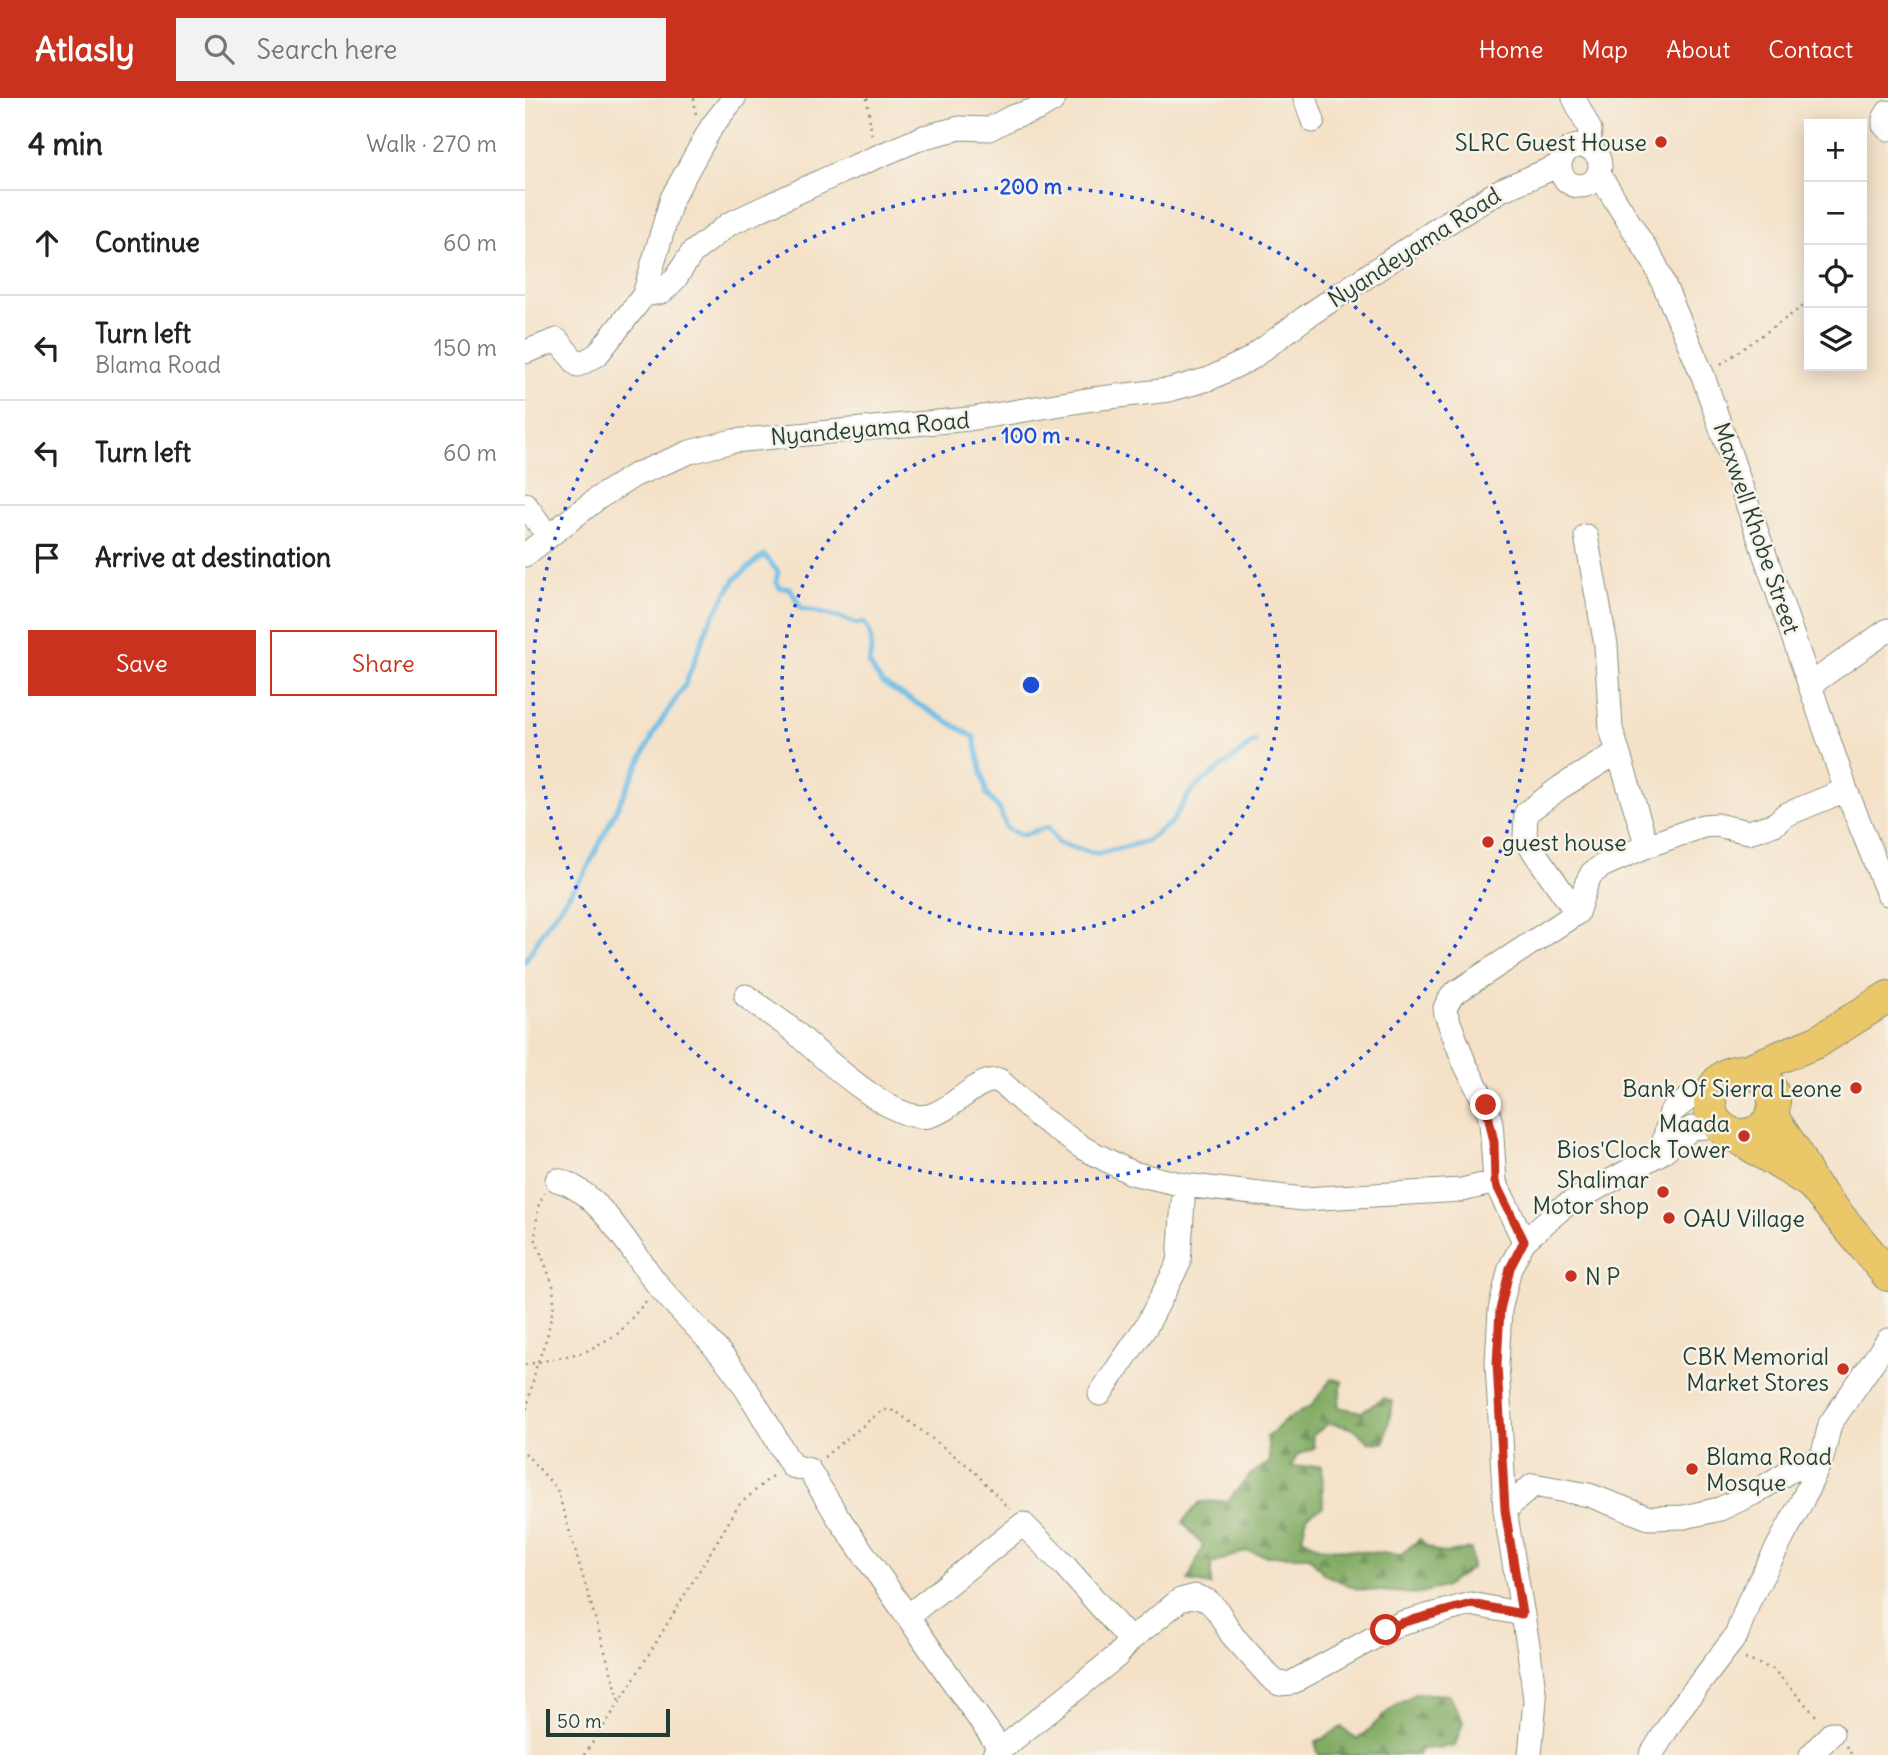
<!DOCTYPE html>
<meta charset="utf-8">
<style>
:root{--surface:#fff;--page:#f2f2f2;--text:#222;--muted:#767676;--line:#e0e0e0;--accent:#c8321e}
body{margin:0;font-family:Delius,sans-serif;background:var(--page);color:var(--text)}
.controls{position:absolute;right:21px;top:21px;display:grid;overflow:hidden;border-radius:0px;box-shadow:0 4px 18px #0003}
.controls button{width:63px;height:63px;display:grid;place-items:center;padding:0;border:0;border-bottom:2px solid var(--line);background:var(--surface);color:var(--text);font:35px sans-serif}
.scale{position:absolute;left:21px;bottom:18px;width:124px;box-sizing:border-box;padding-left:7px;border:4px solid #1f3d34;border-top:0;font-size:19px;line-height:24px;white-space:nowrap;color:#1f3d34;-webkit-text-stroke:5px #f7f3e8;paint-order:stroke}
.stop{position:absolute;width:21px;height:21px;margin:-16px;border:5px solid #c8321e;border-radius:50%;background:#fff}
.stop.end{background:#c8321e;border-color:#fff;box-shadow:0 2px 7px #0008}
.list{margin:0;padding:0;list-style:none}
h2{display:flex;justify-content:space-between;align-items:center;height:91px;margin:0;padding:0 28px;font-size:30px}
h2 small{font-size:23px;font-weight:400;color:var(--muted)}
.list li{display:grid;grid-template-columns:46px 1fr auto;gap:21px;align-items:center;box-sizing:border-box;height:105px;padding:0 28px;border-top:2px solid var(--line)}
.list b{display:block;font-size:26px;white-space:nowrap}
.list p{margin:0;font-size:23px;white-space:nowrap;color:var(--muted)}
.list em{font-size:23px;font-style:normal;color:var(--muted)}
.actions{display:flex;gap:14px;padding:21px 28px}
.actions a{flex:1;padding:16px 0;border:2px solid var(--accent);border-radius:0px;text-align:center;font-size:24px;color:var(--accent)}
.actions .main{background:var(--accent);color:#fff}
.icon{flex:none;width:38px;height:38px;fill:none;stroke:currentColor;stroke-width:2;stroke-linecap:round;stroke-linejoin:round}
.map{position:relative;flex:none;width:1363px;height:1657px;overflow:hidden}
header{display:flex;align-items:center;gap:42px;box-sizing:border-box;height:98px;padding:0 35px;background:var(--accent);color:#fff}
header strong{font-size:33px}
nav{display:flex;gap:38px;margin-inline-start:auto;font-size:24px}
.search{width:490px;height:63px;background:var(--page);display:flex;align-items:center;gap:18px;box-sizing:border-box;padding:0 24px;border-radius:0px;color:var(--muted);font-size:26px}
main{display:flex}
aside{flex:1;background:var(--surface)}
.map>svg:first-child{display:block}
.forest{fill:url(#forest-firs);stroke:#50744c;stroke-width:2}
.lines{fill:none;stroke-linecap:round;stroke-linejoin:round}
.stream{stroke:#69bbe5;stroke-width:5}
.minor-casing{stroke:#8a8f7e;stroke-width:25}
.highway-casing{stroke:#8a8f7e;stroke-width:34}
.path{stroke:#8a8f7e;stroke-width:2.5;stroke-dasharray:2 5;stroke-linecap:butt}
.minor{stroke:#fff;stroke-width:23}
.highway{stroke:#eac769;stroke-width:32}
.route{stroke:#c8321e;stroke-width:9}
.ring{fill:none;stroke:#1d4ed8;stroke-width:3.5;stroke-dasharray:3.5 7}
.poi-dot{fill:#c8321e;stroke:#f7f3e8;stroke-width:2.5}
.labels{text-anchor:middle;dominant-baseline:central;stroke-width:5;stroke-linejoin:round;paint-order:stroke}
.poi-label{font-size:23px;fill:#1f3d34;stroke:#f7f3e8;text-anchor:end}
.street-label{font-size:23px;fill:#1f3d34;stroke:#f7f3e8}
.centre{fill:#1d4ed8;stroke:#f7f3e8;stroke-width:3.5}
.ring-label{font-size:21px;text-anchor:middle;font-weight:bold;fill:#1d4ed8;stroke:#f7f3e8;stroke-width:5;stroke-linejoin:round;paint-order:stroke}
</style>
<header>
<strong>Atlasly</strong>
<div class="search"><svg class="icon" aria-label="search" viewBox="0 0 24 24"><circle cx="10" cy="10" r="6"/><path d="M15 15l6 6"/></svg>Search here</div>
<nav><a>Home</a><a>Map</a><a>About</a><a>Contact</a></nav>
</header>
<main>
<aside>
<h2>4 min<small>Walk · 270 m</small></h2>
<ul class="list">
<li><svg class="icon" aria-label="ahead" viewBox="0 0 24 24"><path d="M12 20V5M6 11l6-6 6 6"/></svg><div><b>Continue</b></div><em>60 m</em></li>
<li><svg class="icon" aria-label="left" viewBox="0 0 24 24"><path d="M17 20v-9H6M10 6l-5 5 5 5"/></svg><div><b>Turn left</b><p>Blama Road</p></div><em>150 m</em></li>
<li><svg class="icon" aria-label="left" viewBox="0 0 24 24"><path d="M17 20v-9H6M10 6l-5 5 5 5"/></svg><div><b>Turn left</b></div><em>60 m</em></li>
<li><svg class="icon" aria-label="arrive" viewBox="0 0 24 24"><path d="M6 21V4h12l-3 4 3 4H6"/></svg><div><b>Arrive at destination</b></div></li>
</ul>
<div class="actions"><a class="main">Save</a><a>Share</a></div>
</aside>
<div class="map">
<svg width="1363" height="1657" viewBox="0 0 1363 1657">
<defs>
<pattern id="forest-firs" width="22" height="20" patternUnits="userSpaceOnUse" patternTransform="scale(1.75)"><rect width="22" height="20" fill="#81ac64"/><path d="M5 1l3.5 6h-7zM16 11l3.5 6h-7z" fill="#698d53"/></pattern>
</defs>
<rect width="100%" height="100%" fill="#f7f3e8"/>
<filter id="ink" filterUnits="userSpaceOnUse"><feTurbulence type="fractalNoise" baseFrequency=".0143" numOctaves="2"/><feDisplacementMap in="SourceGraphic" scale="14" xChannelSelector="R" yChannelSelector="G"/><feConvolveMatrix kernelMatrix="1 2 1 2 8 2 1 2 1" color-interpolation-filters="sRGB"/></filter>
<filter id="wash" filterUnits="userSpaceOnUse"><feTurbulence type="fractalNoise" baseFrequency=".00686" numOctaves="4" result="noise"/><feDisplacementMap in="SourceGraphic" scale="28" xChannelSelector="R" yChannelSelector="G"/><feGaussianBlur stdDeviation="1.57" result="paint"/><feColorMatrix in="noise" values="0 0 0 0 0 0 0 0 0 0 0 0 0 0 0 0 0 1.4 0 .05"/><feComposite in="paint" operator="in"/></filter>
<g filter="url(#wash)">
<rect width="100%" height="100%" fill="#f4e1c7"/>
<path class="forest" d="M 806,1281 L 817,1283 L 813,1309 L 837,1314 L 858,1300 L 868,1304 L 859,1345 L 843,1344 L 830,1331 L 804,1325 L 787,1338 L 789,1350 L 772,1357 L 766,1369 L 797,1368 L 798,1409 L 782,1418 L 777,1440 L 794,1449 L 875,1457 L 895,1441 C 910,1460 924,1455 946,1451 L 947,1470 L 919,1489 L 891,1496 L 832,1491 L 799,1476 L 784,1458 L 742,1458 L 721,1453 L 686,1466 L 686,1487 L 663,1483 L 678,1448 L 658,1424 L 675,1404 L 703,1403 L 726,1376 L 745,1364 L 742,1339 L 762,1321 L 787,1307 Z
M 891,1595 L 924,1597 L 938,1623 L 930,1648 L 896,1651 L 893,1657 L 794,1657 L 790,1645 L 817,1629 L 832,1642 L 866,1611 Z"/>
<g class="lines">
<path class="stream" d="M 0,863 L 21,828 L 60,775 L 131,631 L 160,587 L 184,525 L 210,481 L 239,457 L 253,474 L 251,483 L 255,490 L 265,490 L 276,510 L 316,520 L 332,526 L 338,524 C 350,535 346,552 344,566 L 357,585 L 449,639 L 462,697 L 475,712 L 482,731 L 497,737 L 523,729 L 533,745 L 572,756 L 622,743 L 646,725 L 666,693 L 730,643"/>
</g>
</g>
<g filter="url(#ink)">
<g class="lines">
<defs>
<path id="minor" d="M 780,0 L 788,23
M 1049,0 L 1065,32 L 1064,49
M 1363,14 L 1359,21 L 1359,27 L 1363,31
M1035 68a20 20 0 1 1 40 0a20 20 0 1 1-40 0Z
M 1074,76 L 1130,166 L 1178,278 L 1321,692 L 1363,796
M 119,197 L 137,194 L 150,181 L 167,155 L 204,126 L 316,74 L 399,39 L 435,30 L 464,31 L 487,19 L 513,11 L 527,3 L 529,0
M 0,254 L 32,242 L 53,267 L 72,257 L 119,197 L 147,100 L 187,28 L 209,0
M 0,406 L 23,438
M 1061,438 L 1081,547 L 1086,631 L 1122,748
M 0,457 L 73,400 L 110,377 L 165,354 L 208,343 L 444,321 L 568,301 L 644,292 L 684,281 L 725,261 L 781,219 L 917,128 L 976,92 L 1035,67
M 1286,586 L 1363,532
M 1052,815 L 1000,741 L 1001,715 L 1036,689 L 1093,654
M 221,898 C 236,910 254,921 269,933 C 294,956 369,1026 403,1018 C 428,1013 450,980 474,982 L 514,1019 L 558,1050 L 607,1075 L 659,1087 L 778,1101 L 937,1092 L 970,1084 L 999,1143
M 1136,1055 L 1146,1014 L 1167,998 L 1188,990
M 32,1082 C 76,1093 109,1159 137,1192 C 161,1220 191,1246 212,1277 C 232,1306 249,1338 267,1368 L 284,1372 L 313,1419 L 476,1652
M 970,1084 L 966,1024 L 961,1007 L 939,964 L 921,916 L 920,910 L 927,897 L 1052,815 L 1062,784 L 1067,775 L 1077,768 L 1122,748 L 1178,728 L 1191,727 L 1224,734 L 1250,726 L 1260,717 L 1321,692
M 575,1296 L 622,1227 L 654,1165 L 659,1087
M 980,1412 L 1008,1387 L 1064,1397 L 1124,1420 L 1159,1419 L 1195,1411 L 1229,1395 L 1263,1374 L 1297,1360
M 383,1518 L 498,1426 L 539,1467 L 605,1542
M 469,1657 L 592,1558 L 605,1542 L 655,1502 L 670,1498 L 683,1503 L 692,1512 L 707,1537 L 745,1579 L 754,1586 L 766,1585 L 876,1525 L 946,1506 L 997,1516
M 1005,1657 L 1010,1602 L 1004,1553 L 980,1412 L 972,1266 L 975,1212 L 985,1170 L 999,1143 L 1038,1109 L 1136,1055 L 1167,1030 L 1194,1028
M 1126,1657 L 1154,1612 L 1211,1538 L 1224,1503 L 1277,1403 L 1297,1360 L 1305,1326 L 1363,1242
M 1286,1657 L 1307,1635"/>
<path id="highway" d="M1185 1005a32 32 0 1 1 64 0a32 32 0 1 1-64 0Z
M 1220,973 L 1292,944 L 1363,899
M 1247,1019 L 1268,1050 L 1287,1086 L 1363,1177
M 1207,1036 L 1286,1085"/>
</defs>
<use href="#minor" class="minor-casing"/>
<use href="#highway" class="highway-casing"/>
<path class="path" d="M 169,0 L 171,17
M 342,0 L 347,39
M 1196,266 L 1284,204
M 0,1267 L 60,1254 L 94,1235 L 122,1202
M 0,1318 L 12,1266 L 22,1239 L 29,1205 L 28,1187 L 10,1140 L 13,1109 L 19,1095
M 0,1355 L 32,1391 L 95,1604
M 299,1359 L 351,1317 L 362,1311 L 372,1314 L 447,1371 L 484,1411
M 1220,1561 L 1248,1571 L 1294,1621
M 1321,1648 L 1327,1657
M 59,1657 L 95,1604 L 214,1407 L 248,1377"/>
<use href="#minor" class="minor"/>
<use href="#highway" class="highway"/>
</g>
</g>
<g class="lines" filter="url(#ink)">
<path class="route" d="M 861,1532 L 876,1525 L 946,1506 L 997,1516 L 980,1412 L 972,1266 L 975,1212 L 985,1170 L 999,1143 L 970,1084 L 969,1044 L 961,1007"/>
</g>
<g class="ring">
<circle cx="506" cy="587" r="249"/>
<circle cx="506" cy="587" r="498"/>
</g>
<g class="poi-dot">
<circle cx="1136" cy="44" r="7"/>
<circle cx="963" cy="744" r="7"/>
<circle cx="1331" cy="990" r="7"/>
<circle cx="1219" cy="1038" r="7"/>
<circle cx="1138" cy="1094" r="7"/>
<circle cx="1144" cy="1120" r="7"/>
<circle cx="1046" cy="1178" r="7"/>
<circle cx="1318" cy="1271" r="7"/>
<circle cx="1167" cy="1371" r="7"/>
</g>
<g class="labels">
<g class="poi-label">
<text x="1122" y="44">SLRC Guest House</text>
<text x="977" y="744" text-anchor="start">guest house</text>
<text x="1317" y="990">Bank Of Sierra Leone</text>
<text x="1205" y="1025">Maada<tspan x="1205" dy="26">Bios'Clock Tower</tspan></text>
<text x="1124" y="1081">Shalimar<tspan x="1124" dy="26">Motor shop</tspan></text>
<text x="1158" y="1120" text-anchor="start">OAU Village</text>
<text x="1060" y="1178" text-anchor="start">N P</text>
<text x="1304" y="1258">CBK Memorial<tspan x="1304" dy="26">Market Stores</tspan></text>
<text x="1181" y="1358" text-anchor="start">Blama Road<tspan x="1181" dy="26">Mosque</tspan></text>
</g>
<g class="street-label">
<text transform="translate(889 149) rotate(-33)">Nyandeyama Road</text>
<text transform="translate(345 330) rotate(-5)">Nyandeyama Road</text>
<text transform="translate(1232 430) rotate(71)">Maxwell Khobe Street</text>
</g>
</g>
<circle cx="506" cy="587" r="10" class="centre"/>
<g class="ring-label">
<text x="506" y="96">200 m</text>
<text x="506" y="345">100 m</text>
</g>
</svg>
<div class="controls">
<button>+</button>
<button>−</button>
<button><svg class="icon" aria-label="locate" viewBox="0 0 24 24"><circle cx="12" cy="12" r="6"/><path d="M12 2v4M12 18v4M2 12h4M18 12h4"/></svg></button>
<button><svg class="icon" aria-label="layers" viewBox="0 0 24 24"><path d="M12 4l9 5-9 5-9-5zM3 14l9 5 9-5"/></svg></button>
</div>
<div class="scale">50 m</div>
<div class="stop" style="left:861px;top:1532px"></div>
<div class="stop end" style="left:961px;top:1007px"></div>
</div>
</main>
